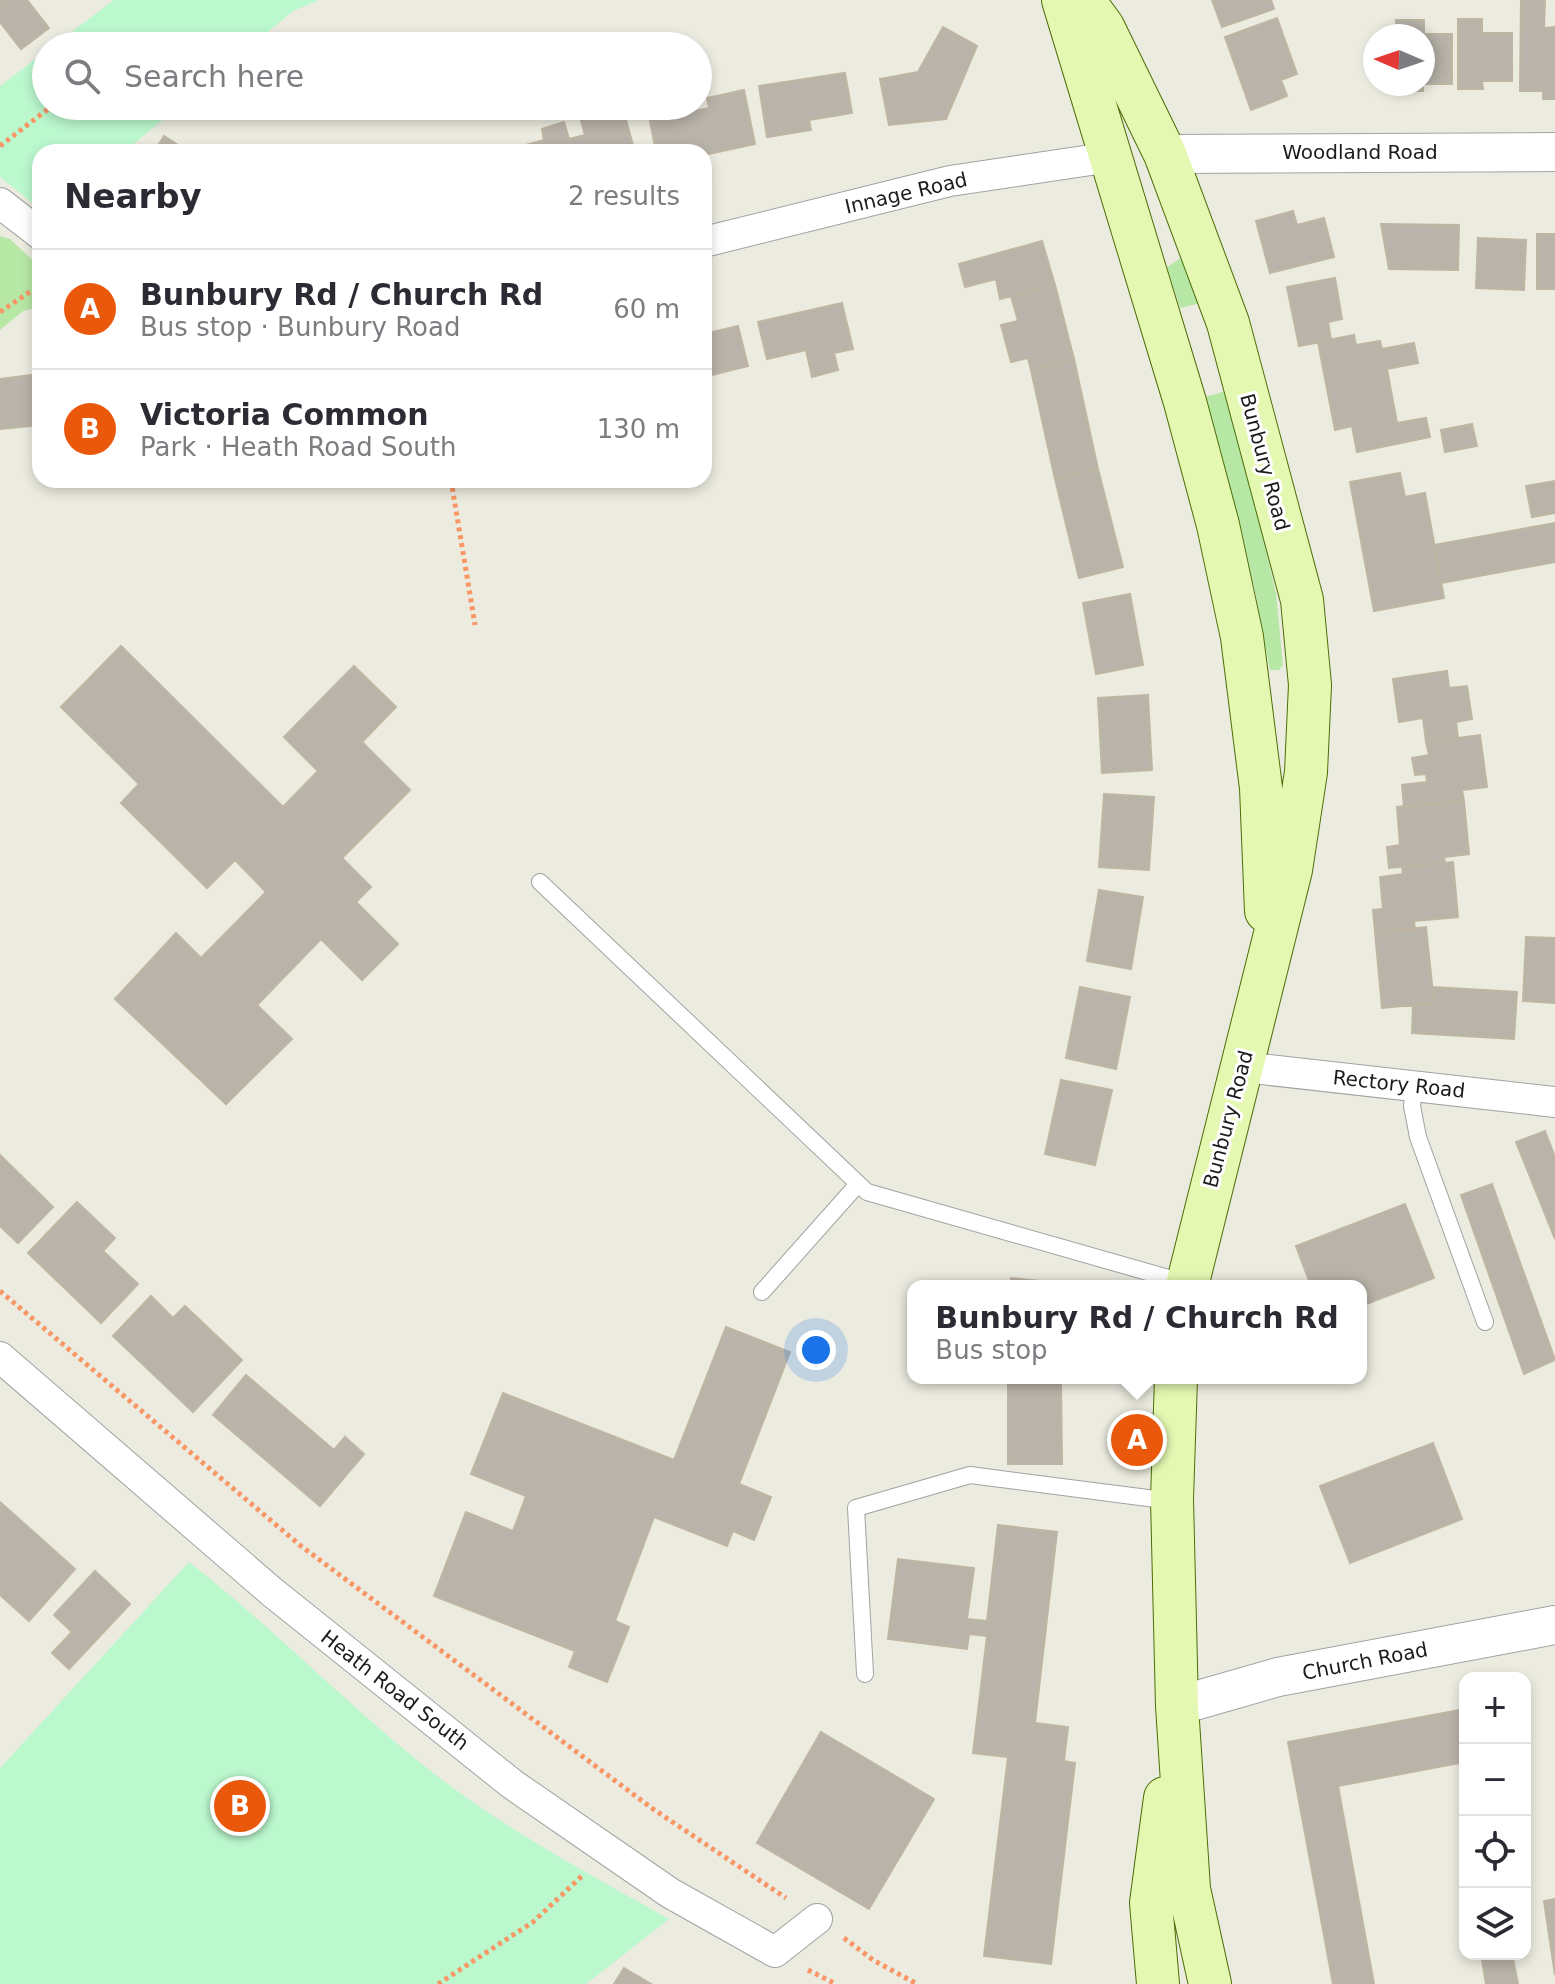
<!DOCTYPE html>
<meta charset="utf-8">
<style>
:root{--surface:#fff;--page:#f2f2f3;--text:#2b2b33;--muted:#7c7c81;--line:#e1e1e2;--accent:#ea580c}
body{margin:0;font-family:"DejaVu Sans",sans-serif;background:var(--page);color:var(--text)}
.controls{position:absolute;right:24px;bottom:24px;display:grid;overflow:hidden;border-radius:16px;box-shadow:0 4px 12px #0003}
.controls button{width:72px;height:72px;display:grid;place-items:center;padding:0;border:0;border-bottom:2px solid var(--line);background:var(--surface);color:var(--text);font:40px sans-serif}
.compass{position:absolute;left:1363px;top:24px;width:72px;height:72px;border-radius:50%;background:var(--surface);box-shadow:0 4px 12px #0003;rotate:272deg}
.you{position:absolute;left:816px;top:1350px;width:28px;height:28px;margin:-20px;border:6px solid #fff;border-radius:50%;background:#1a73e8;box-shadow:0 0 0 12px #1a73e833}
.badge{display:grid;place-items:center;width:52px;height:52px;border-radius:50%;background:var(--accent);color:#fff;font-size:26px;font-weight:700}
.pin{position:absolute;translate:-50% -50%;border:4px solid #fff;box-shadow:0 2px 8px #0006}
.popup{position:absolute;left:907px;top:1280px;width:460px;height:104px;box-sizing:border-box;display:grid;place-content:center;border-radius:16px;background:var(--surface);filter:drop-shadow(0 2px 6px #0005);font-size:26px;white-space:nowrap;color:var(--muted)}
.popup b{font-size:30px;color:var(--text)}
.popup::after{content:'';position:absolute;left:50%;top:100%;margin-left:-16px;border:16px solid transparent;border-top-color:var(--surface)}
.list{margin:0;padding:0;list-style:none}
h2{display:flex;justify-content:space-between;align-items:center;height:104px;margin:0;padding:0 32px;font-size:34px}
h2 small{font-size:26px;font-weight:400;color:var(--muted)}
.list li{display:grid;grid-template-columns:52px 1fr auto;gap:24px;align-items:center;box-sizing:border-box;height:120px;padding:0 32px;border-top:2px solid var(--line)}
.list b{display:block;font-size:30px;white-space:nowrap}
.list p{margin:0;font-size:26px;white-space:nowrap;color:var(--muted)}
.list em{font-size:26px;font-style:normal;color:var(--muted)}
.icon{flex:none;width:44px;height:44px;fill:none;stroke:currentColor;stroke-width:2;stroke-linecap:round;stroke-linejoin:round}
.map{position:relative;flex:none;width:1555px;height:1984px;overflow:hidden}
.search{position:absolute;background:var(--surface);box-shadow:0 4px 12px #0003;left:32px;top:32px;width:680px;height:88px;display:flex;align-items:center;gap:20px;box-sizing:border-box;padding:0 28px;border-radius:44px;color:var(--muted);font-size:30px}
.panel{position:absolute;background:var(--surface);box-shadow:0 4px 12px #0003;left:32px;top:144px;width:680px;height:344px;border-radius:24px}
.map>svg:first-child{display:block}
.grass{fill:#b7e7a5}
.park{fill:#bbf8ce}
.building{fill:#b9b4aa;stroke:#beb5a3;stroke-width:2}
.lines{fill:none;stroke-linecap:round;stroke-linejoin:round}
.service-casing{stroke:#a2a2a2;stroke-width:18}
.minor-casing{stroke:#a2a2a2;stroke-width:32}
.tertiary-casing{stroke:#a2a2a2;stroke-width:40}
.secondary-casing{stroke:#4b6e06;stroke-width:44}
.path{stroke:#f89666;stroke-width:5;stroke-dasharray:4 4;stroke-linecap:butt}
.service{stroke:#fff;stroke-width:16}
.minor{stroke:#fff;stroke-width:30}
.tertiary{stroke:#fff;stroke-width:38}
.secondary{stroke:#e5f8b2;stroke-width:42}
.labels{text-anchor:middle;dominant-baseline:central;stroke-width:6;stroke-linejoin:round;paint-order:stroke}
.street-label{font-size:20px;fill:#1b1b1b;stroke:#fff}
</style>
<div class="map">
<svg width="1555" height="1984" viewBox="0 0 1555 1984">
<rect width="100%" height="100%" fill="#ecebe0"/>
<path class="grass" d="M 0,236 L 10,239 L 40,267 L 40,307 L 23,311 L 0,330 Z
M 1184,256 L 1201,303 L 1180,308 L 1167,267 Z
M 1230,390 L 1276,594 L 1283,665 L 1279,670 L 1270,670 L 1254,586 L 1205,397 Z"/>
<path class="park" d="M 114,0 L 319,0 L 293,11 L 251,46 L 53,46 Z
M 46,51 L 46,106 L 179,106 L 124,152 L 40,152 L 40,209 L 0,177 L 0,86 Z
M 189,1562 C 274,1628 348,1706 432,1772 C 506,1830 588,1873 669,1919 L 586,1984 L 0,1984 L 0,1768 Z"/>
<path class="building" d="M 0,0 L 27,0 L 49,28 L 21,49 L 0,22 Z
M 1212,0 L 1271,0 L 1274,9 L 1222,27 Z
M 1521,0 L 1545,0 L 1544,28 L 1555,27 L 1555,99 L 1543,99 L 1543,91 L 1520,91 Z
M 1277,18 L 1297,74 L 1281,80 L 1287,96 L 1251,110 L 1225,37 Z
M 1458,19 L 1482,19 L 1482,33 L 1512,33 L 1512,81 L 1482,81 L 1483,89 L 1458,89 Z
M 1396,20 L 1424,20 L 1424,34 L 1452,34 L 1452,84 L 1423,84 L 1423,91 L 1396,91 L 1396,84 L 1423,84 L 1423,36 L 1396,36 Z
M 943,27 L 977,46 L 946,119 L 889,125 L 880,79 L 918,72 Z
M 845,73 L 852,113 L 809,120 L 811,130 L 767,137 L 759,86 Z
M 744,90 L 755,144 L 704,155 L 704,152 L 656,152 L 650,121 L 709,108 L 707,98 Z
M 622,106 L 635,152 L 516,152 L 515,148 L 544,140 L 542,129 L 564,122 L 569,139 L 585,135 L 577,107 Z
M 164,136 L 189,152 L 154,152 Z
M 1293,211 L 1297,225 L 1324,218 L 1334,257 L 1270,273 L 1256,221 Z
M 1381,224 L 1459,225 L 1458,270 L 1389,269 Z
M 1537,234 L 1555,234 L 1555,289 L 1537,289 Z
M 1478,238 L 1526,240 L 1524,290 L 1476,288 Z
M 1042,241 L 1055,285 L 1000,299 L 996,279 L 965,287 L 959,264 Z
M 1335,278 L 1342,319 L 1328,322 L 1331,340 L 1299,346 L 1287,287 Z
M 1055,285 L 1074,359 L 1031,370 L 1028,358 L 1011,362 L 1001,325 L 1018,321 L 1011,296 Z
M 842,303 L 853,349 L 834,353 L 838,370 L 812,377 L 806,350 L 767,359 L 758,322 Z
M 738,326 L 748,366 L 704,377 L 704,334 Z
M 1354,335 L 1356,345 L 1380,341 L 1382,349 L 1414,343 L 1418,363 L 1387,369 L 1397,423 L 1426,418 L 1430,437 L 1357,452 L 1352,426 L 1335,430 L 1318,342 Z
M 1074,359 L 1098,469 L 1055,479 L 1031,370 Z
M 40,374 L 40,425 L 0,429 L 0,379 Z
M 1472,424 L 1477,446 L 1445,452 L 1441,430 Z
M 1098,469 L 1123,567 L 1079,578 L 1055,479 Z
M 1400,473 L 1405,497 L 1425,493 L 1444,598 L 1374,611 L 1350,482 Z
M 1555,481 L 1555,513 L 1532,517 L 1526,486 Z
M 1555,523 L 1555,562 L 1441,583 L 1434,545 Z
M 1130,594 L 1143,665 L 1096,674 L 1083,603 Z
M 121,646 L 283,807 L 318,771 L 284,737 L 354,666 L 396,707 L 362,742 L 410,790 L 342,858 L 371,887 L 356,902 L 398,944 L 362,980 L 321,939 L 257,1005 L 292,1039 L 226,1104 L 115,999 L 176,933 L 201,958 L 266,892 L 235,860 L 207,888 L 121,803 L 139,784 L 61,707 Z
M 1447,671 L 1449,688 L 1467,686 L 1472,719 L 1456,722 L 1458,738 L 1426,742 L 1423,718 L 1399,722 L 1393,679 Z
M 1148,695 L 1152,770 L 1102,773 L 1098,698 Z
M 1480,735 L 1487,787 L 1462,790 L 1464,801 L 1404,807 L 1402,785 L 1427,782 L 1426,774 L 1415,775 L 1412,758 L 1429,755 L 1426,742 Z
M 1104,794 L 1154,797 L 1149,870 L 1099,867 Z
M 1464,801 L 1469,854 L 1444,857 L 1445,863 L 1389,868 L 1387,847 L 1400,845 L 1397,807 Z
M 1453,862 L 1458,917 L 1414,921 L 1415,929 L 1375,932 L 1373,910 L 1383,909 L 1380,877 L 1403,874 L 1402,867 Z
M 1099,890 L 1143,897 L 1131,969 L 1087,961 Z
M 1426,927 L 1434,1003 L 1382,1008 L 1375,932 Z
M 1526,937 L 1555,938 L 1555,1003 L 1523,1001 Z
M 1080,987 L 1130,997 L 1116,1069 L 1066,1058 Z
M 1432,987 L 1517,992 L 1514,1039 L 1412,1033 L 1413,1005 L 1434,1003 Z
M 1061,1080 L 1112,1090 L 1095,1165 L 1045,1154 Z
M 1545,1131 L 1555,1157 L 1555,1239 L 1516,1142 Z
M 0,1155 L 53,1207 L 18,1243 L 0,1226 Z
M 1492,1184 L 1555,1360 L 1524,1374 L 1461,1195 Z
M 77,1202 L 115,1238 L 103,1251 L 138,1284 L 101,1323 L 28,1253 Z
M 1405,1204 L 1434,1278 L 1361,1306 L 1361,1286 L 1311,1286 L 1296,1246 Z
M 1011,1278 L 1059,1283 L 1059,1286 L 1010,1286 Z
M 151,1296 L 173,1318 L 185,1306 L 242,1360 L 193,1412 L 113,1336 Z
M 726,1327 L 790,1352 L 739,1484 L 771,1497 L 754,1540 L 733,1531 L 727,1546 L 654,1517 L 615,1621 L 629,1627 L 607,1682 L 569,1667 L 575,1651 L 434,1596 L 466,1512 L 513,1531 L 526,1496 L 471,1474 L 503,1393 L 674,1460 Z
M 246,1375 L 334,1450 L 345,1437 L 364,1454 L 320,1506 L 213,1415 Z
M 1008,1381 L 1061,1381 L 1062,1464 L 1008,1464 Z
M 1433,1443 L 1462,1519 L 1350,1563 L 1320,1486 Z
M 0,1502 L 75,1569 L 29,1621 L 0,1595 Z
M 998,1525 L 1057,1532 L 1035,1723 L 1068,1727 L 1064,1761 L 1075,1763 L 1051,1964 L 984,1956 L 1008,1757 L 973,1753 L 987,1636 L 969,1634 L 967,1649 L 888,1639 L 898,1559 L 974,1568 L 967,1619 L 987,1621 Z
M 95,1571 L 130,1604 L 69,1669 L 52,1653 L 72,1632 L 54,1615 Z
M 1465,1709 L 1465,1762 L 1338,1786 L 1374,1984 L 1333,1984 L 1288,1742 Z
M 821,1732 L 934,1799 L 869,1909 L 757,1843 Z
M 1555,1899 L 1555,1975 L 1544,1901 Z
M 1481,1954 L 1512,1954 L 1518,1984 L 1486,1984 Z
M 624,1968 L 651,1984 L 614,1984 Z"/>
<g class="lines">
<defs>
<path id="service" d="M 540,882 L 867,1192 L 1186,1283
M 1414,1086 L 1412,1106 L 1418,1137 L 1485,1322
M 762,1292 L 858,1184
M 865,1674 L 856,1508 L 970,1475 L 1171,1501"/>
<path id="minor" d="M 0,203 L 40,234
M 704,242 L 950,181 L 1111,157
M 1243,1067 L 1555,1102
M 0,1357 L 272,1592 L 512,1784 L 670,1893 L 775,1952 L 817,1919"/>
<path id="tertiary" d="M 1165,154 L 1555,152
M 1177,1706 L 1278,1677 L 1555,1625"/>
<path id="secondary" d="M 1063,0 L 1185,402 L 1218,525 L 1242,637 L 1261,788 L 1266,911
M 1083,0 L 1103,27 L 1165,154 L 1228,323 L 1302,600 L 1310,685 L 1306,772 L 1291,870 L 1187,1286
M 1176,1378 L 1172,1499 L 1177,1706 L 1189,1889 L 1210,1984
M 1158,1984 L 1151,1903 L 1165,1798"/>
</defs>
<use href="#service" class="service-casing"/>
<use href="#minor" class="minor-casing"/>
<use href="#tertiary" class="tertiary-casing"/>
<use href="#secondary" class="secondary-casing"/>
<path class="path" d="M 0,146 L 52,106
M 0,312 L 40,285
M 451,480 L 475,625
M 0,1291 L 301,1546 L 653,1809 L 786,1898
M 844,1938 L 873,1960 L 917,1984
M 808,1970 L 836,1984
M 438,1984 L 533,1922 L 583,1875"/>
<use href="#service" class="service"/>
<use href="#minor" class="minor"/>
<use href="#tertiary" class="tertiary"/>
<use href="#secondary" class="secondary"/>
</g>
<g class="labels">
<g class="street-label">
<text x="1360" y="152">Woodland Road</text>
<text transform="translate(906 193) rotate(-13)">Innage Road</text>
<text transform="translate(1265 462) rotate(75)">Bunbury Road</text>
<text transform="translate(1399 1084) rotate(6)">Rectory Road</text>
<text transform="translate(1228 1119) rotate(-75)">Bunbury Road</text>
<text transform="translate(1365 1661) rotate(-11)">Church Road</text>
<text transform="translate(395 1690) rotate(38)">Heath Road South</text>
</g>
</g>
</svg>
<div class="controls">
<button>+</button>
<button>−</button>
<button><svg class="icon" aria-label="locate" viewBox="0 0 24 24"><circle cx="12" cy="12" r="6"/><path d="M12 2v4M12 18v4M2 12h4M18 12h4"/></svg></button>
<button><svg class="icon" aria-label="layers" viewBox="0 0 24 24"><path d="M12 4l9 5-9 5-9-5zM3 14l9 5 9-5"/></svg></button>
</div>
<svg class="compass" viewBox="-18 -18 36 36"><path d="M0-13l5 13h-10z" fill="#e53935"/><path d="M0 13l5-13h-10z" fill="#7c7c81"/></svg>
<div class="you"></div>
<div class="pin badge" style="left:1137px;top:1440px">A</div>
<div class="popup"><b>Bunbury Rd / Church Rd</b>Bus stop</div>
<div class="pin badge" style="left:240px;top:1806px">B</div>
<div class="search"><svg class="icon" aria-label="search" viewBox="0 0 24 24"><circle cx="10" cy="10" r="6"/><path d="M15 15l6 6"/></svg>Search here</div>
<section class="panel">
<h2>Nearby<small>2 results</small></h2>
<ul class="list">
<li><span class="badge">A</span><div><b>Bunbury Rd / Church Rd</b><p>Bus stop · Bunbury Road</p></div><em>60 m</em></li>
<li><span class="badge">B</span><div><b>Victoria Common</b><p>Park · Heath Road South</p></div><em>130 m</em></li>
</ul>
</section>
</div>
